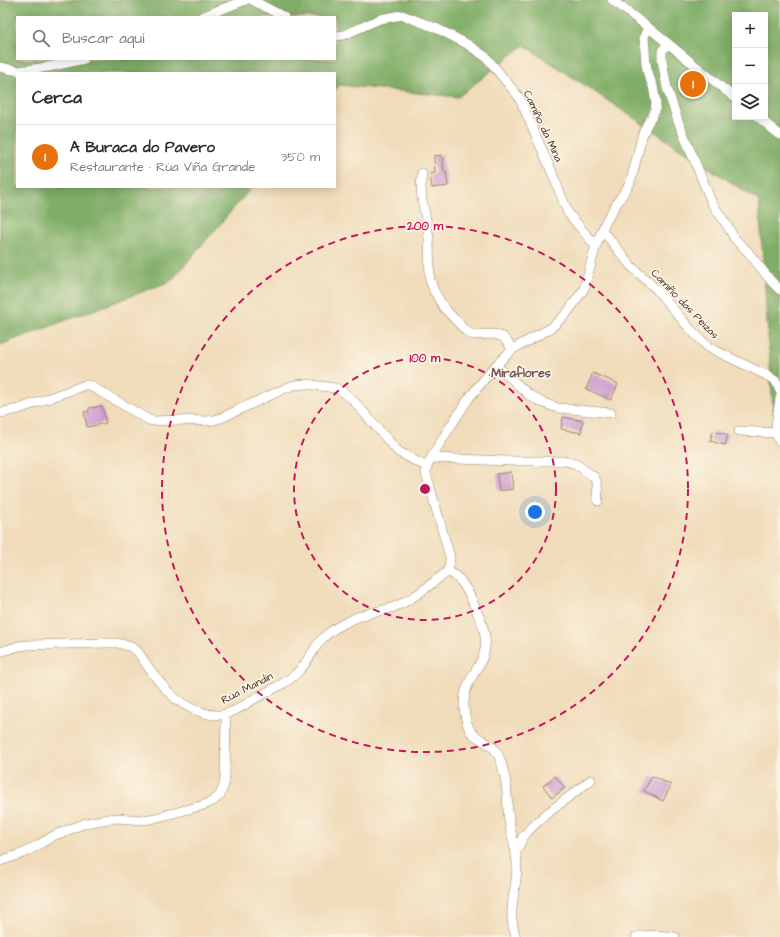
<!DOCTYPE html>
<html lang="es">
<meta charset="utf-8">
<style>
:root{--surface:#fff;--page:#f7f7f7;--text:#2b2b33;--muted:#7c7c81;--line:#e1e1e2;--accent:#b45309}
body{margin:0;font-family:"Architects Daughter",sans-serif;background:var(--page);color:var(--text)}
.controls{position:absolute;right:12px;top:12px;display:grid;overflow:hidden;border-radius:0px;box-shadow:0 2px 10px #0003}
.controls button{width:36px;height:36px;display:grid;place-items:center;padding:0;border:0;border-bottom:1px solid var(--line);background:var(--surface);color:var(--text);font:20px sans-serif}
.you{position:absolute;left:535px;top:512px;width:14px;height:14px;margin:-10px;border:3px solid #fff;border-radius:50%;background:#1a73e8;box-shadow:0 0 0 6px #1a73e833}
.badge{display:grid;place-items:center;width:26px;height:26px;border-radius:50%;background:var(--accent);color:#fff;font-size:13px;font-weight:700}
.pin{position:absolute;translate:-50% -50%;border:2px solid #fff;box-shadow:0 1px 4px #0006}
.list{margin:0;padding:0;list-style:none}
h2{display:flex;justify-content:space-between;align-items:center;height:52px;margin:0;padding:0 16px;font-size:17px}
h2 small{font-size:13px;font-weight:400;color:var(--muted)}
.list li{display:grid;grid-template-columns:26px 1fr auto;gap:12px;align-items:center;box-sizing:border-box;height:64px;padding:0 16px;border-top:1px solid var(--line)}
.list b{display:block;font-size:15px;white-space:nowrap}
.list p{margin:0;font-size:13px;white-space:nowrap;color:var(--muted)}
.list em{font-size:13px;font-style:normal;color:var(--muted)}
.icon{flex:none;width:22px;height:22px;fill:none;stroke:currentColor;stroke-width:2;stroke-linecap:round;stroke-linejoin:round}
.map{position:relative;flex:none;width:780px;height:937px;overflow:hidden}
.search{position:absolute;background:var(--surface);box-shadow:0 2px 10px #0003;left:16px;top:16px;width:320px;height:44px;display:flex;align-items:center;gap:10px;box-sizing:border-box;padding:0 14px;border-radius:0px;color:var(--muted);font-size:15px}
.panel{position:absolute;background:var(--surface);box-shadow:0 2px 10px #0003;left:16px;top:72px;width:320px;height:116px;border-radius:0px}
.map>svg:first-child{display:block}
.forest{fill:#80ae68;stroke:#5e6c43;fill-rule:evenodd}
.building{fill:#cd9dcd}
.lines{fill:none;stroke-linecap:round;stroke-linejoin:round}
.minor-casing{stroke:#96836c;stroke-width:10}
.minor{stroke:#fff;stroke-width:9}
.ring{fill:none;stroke:#c2185b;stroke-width:2;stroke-dasharray:7 5}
.labels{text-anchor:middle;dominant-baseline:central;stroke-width:3.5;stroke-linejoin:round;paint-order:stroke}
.street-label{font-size:11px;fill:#3b2a1e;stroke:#fcf5e5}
.neighbourhood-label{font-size:12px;font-weight:bold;fill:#6e525b;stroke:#fcf5e5}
.centre{fill:#c2185b;stroke:#fcf5e5;stroke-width:2}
.ring-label{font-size:12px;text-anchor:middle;font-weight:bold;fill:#c2185b;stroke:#fcf5e5;stroke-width:3.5;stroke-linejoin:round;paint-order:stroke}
</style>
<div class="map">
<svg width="780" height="937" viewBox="0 0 780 937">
<rect width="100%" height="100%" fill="#fcf5e5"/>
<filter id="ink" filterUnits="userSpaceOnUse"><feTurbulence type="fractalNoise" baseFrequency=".025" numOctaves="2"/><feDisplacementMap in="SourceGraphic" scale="8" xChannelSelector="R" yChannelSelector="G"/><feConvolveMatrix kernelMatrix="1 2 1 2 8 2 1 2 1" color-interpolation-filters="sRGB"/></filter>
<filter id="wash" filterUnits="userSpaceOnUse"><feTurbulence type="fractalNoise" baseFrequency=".012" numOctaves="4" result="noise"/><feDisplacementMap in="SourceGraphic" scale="16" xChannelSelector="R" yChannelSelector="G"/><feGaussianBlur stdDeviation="0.9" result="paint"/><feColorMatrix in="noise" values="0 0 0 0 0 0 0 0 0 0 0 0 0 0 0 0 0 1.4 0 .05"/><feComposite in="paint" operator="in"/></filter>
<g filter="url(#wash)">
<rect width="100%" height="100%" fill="#f0dcba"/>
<path class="forest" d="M 0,0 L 780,0 L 780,418 L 773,410 L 759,201 L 524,45 L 458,97 L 340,85 L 335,90 L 335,73 L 17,73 L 17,187 L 252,187 L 171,281 L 0,345 ZM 735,15 L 765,15 L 765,117 L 735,117 ZM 17,17 L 335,17 L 335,59 L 17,59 Z"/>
<g id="blocks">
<path class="building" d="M 442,155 L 444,172 L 446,172 L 448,186 L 432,188 L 430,174 L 435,173 L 434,156 Z
M 593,373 L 618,384 L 611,400 L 586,389 Z
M 102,406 L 106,423 L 87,427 L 84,412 L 89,411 L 89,408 Z
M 563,417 L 583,421 L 581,433 L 561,429 Z
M 713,431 L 728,435 L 725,445 L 710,441 Z
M 511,472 L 513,489 L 499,491 L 497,474 Z
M 555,776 L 565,788 L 552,798 L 543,786 Z
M 652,776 L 671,785 L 663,801 L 644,791 Z"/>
</g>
</g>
<g filter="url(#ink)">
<use href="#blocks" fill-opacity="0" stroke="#96836c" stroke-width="1"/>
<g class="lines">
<defs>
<path id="minor" d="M 252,0 L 284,17
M 612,0 L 649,28 L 735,98
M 201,17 L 246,0
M 335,36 L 344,35 L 380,19 L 402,15 L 436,28 L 467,44 L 486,57 L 519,97 L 551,170 L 568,213 L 593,243 L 596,245
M 668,43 L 662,51 L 662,60 L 667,88 L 678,121 L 712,203 L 730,230 L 734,238 L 748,252 L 771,281 L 780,290
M 0,67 L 18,71 L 48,67 L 84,59
M 758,117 L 780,135
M 422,173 L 421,188 L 422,200 L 427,224 L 429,239 L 430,280 L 434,291 L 444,308 L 466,331 L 473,335 L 494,334 L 503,337 L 513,349
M 602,233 L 607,236 L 631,266 L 656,289 L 690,329 L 708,347 L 766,375 L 776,381 L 780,391
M 496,365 L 529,395 L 541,402 L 558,408 L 611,413
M 780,398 C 779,411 772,432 780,442
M 0,413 L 19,409 L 85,385 L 89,385 L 149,420 L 154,421 L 177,420 L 207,421 L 214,420 L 221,418 L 286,388 L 294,385 L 306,384 L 335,388 L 342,391 L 353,400 L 393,446 L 399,452 L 427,467
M 739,431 L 777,433
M 431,458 L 509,461 L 565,461 L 576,464 L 594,477 L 597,483 L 598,501
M 447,571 C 460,576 466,588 472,600 C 477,612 484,624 485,637 C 488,658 475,668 468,685 C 464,693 463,706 465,715 C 466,720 468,727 471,732 C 477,739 489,742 495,750 C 501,757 503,769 505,778 C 508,792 507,807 509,821 C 511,836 517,850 517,865 C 517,892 506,910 516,937
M 0,652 L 19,646 L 28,645 L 106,643 L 118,643 L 131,647 L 137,651 C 155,676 170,703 201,712 C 209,715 217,716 225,714 C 235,712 245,705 254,699 C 269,691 286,684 298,672 C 307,663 313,650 321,640 C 329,631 340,625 351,620 C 364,613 380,612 394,607 C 410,601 422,591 435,581 C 438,578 444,575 447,572 C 450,567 450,562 450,557 L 426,473 L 427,467 L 431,458 L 443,438 L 469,398 L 496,365 L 513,349 L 551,328 L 567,313 L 584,289 L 596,245 L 606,221 L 617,203 L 629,185 L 633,173 L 642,136 L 647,124 L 652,117 L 655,110 L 656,103 L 653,86 L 648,74 L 646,64 L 644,37 L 646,32 L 649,28
M 516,852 L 523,837 L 529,830 L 545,815 L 591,780
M 0,861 L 24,853 L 40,844 L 55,835 L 86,823 L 102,820 L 116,818 L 144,820 L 155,818 L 204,805 L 213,801 L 220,795 L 224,785 L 225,776 L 226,714
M 636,937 C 649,934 662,935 675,937"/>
</defs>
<use href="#minor" class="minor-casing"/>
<use href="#minor" class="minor"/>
</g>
</g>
<g class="ring">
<circle cx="425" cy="489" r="131"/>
<circle cx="425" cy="489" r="263"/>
</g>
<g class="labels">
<g class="street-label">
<text transform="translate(543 126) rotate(65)">Camiño da Mina</text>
<text transform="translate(685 304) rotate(46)">Camiño das Peizas</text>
<text transform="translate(247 688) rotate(-27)">Rúa Mandín</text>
</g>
<g class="neighbourhood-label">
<text x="521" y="373">Miraflores</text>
</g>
</g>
<circle cx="425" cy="489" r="6" class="centre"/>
<g class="ring-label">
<text x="425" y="230">200 m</text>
<text x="425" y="362">100 m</text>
</g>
</svg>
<div class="controls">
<button>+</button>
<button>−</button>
<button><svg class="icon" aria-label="layers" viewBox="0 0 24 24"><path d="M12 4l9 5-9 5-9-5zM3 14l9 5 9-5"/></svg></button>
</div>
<div class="you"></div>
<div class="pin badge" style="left:693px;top:84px;background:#e8710a">1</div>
<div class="search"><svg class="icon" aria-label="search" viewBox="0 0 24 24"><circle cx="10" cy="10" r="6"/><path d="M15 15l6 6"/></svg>Buscar aquí</div>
<section class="panel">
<h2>Cerca<small></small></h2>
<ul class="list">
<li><span class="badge" style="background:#e8710a">1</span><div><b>A Buraca do Pavero</b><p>Restaurante · Rúa Viña Grande</p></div><em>350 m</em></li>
</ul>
</section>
</div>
